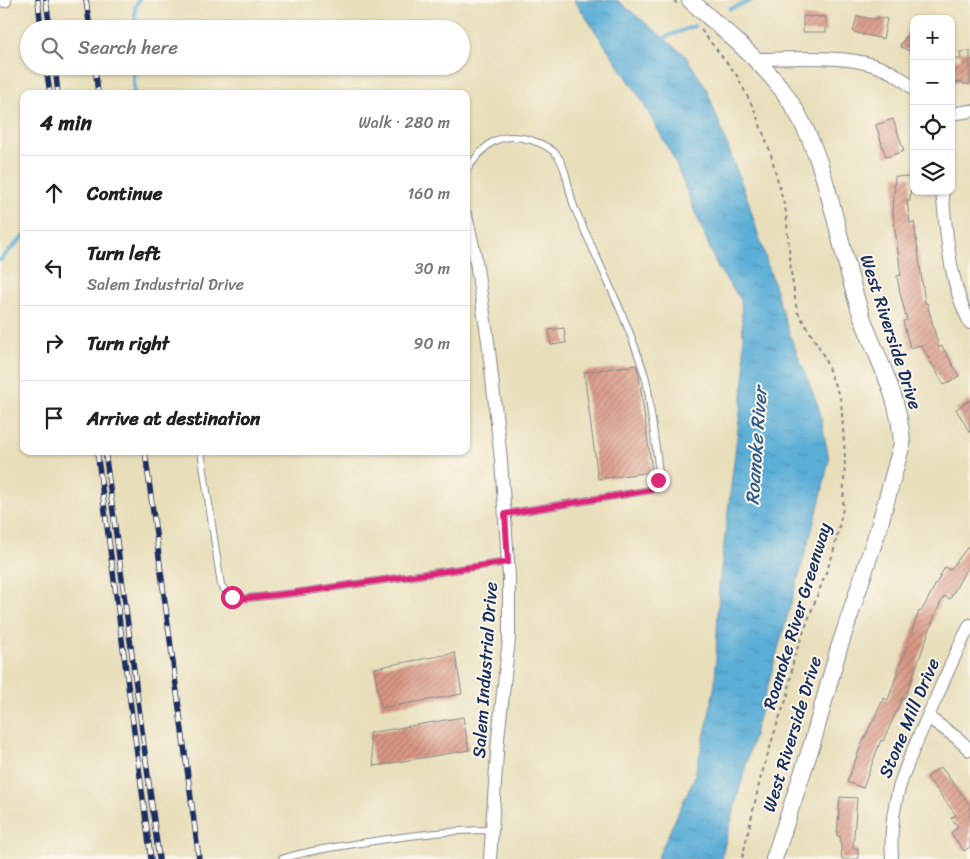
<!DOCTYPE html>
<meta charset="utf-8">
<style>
:root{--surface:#fff;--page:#f6f6f6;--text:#222;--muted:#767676;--line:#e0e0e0}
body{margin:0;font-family:Sriracha,sans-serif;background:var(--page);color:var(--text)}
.controls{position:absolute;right:15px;top:15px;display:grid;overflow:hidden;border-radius:10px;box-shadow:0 1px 4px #0004}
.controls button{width:45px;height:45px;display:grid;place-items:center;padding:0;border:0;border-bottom:1px solid var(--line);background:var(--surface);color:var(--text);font:25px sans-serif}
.stop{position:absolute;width:15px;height:15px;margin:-11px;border:4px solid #db2777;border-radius:50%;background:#fff}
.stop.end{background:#db2777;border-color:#fff;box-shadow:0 1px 5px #0008}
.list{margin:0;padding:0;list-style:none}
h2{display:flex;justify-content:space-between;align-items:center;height:65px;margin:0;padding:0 20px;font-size:21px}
h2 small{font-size:16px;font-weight:400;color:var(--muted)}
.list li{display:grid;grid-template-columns:32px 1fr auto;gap:15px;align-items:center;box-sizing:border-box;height:75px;padding:0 20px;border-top:1px solid var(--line)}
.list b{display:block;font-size:19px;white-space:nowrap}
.list p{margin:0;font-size:16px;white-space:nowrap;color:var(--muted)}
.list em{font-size:16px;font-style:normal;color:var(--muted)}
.icon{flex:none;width:28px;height:28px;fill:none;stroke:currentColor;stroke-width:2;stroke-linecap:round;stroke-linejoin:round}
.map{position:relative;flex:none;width:970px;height:859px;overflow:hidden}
.search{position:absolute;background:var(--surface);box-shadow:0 1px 4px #0004;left:20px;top:20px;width:450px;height:55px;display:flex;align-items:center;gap:12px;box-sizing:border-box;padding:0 18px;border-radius:28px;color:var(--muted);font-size:19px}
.panel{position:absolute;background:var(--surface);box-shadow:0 1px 4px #0004;left:20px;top:90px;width:450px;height:365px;border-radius:10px}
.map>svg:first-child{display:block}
.water{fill:url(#water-ripples);stroke:#3b6e9a}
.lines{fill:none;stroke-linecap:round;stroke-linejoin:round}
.stream{stroke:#5baed7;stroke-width:4}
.building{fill:url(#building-hatch)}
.service-casing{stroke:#82868c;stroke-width:8}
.minor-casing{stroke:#82868c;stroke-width:14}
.tertiary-casing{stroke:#82868c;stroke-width:18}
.path{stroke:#82868c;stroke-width:2;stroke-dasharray:4 4;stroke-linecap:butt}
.service{stroke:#fff;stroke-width:6}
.minor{stroke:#fff;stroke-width:12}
.tertiary{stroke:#fff;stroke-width:16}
.rail-casing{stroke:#1b2f5e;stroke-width:5.5}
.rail{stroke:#fbf7ec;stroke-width:4;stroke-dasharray:11;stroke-linecap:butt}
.route{stroke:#db2777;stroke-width:6}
.labels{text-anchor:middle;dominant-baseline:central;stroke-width:4;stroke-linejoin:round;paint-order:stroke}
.street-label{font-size:18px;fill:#1b2f5e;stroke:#fbf7ec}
.water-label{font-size:19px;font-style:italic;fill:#315b88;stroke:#fbf7ec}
</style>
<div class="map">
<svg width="970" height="859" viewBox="0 0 970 859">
<defs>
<pattern id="water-ripples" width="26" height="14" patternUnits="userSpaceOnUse" patternTransform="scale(1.25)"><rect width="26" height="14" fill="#5baed7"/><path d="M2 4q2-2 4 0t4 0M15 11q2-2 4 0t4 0" fill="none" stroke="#4a8eb2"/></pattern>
<pattern id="building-hatch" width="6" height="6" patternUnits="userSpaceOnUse" patternTransform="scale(1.25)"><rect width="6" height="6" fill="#d99783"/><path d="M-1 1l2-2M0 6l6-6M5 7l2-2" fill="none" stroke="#af7c6e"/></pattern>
</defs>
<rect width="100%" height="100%" fill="#fbf7ec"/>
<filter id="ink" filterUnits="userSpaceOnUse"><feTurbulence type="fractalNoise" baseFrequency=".02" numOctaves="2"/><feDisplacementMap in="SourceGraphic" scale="10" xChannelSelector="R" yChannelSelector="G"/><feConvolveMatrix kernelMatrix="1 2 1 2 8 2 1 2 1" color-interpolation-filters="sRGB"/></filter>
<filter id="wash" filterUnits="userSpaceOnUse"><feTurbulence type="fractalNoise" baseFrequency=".0096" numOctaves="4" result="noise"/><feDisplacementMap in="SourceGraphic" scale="20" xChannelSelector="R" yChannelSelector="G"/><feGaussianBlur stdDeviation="1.12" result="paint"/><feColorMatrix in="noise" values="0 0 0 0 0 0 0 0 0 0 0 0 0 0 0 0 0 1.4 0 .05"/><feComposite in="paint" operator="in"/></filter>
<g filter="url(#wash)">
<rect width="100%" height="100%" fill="#e8deba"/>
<path class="water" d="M 574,0 L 617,0 L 685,55 L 706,88 L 747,198 L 789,333 L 819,408 L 829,459 L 820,501 L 756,727 L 721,859 L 657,859 L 694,778 L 707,725 L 715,684 L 719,585 L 745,371 L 741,300 L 718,268 L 673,157 L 638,94 Z"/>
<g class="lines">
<path class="stream" d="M 730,9 L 753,0
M 135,29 L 135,7 L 139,0
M 662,41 L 663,38 L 694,26
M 134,94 L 134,66
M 0,260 L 24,236"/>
</g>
<g id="blocks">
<path class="building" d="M 803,16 L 826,17 L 826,32 L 803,32 Z
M 857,16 L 877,20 L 878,17 L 887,19 L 883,39 L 853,32 Z
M 914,23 L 914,54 L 900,46 Z
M 970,51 L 970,84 L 963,84 L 963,82 L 951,83 L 951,60 L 961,59 L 960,52 Z
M 893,119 L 904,151 L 886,157 L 876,125 Z
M 895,176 L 911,177 L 910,201 L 907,201 L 910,223 L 914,222 L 925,303 L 927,303 L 939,348 L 942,346 L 959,376 L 944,385 L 921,345 L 910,348 L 903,321 L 907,320 L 900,293 L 897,276 L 901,275 L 893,214 Z
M 564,328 L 566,343 L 551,345 L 549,330 Z
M 636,365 L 639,375 L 652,472 L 598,479 L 584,372 Z
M 970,400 L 970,433 L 956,409 Z
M 970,544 L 970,562 L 950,599 L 944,596 L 936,612 L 905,698 L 903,697 L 883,741 L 881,740 L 863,788 L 847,782 L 862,743 L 884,698 L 888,700 L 919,611 L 921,612 L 945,567 L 950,570 Z
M 455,653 L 462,694 L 381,708 L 374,668 Z
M 463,717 L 469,750 L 374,766 L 369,733 Z
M 941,767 L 970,805 L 970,847 L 964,851 L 951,833 L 958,827 L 951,818 L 956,815 L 927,777 Z
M 840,797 L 857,798 L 853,848 L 858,848 L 858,859 L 842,859 L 840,836 L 837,836 Z"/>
</g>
</g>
<g filter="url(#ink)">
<use href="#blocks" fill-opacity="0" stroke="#82868c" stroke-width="1"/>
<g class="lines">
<defs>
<path id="service" d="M 466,171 C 485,145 497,130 531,140 C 540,143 551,148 557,155 C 568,170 568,192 575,209 C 599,264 627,318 645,376 C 649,388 649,401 651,414 C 654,434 657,454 659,474 L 658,480 L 651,490 L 505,514
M 201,451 L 221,585 C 226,593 231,596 239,599 L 295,593 L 508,562
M 282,859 C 304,851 330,848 354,844 C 400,837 445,830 492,830"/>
<path id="minor" d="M 2,0 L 5,1
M 756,59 C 805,59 879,49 914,90
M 951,114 L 970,111
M 942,191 C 947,235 949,283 970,323
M 466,216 L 475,255 L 488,341 L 501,460 L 509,577 L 509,639 L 498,738 L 490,859
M 928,717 L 957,738 L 970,750
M 892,859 C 888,795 908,762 933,705 C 945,678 956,651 970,625"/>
<path id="tertiary" d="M 690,0 C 721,28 754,54 780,87 C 829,151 835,236 860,311 C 875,356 900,394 902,444 L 879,527 L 838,651 L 812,744 L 774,859"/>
</defs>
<use href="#service" class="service-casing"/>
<use href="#minor" class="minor-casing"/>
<use href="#tertiary" class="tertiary-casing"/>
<path class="path" d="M 675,0 L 677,7
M 701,30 L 736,74 L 754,109 L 770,151 L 786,212 L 791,272 L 797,311 L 822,352 L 841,401 L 845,457 L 843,508 L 833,554 L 794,657 L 788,695 L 778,721 L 760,780 L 742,859"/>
<use href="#service" class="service"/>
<use href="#minor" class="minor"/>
<use href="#tertiary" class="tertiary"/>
<defs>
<path id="rail" d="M 38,0 L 41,29
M 46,0 L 50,29
M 86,0 L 90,29
M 46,66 L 50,94
M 55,66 L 58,94
M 95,66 L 98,94
M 97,451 L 151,859
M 105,451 L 159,859
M 145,451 L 199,859"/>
</defs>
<use href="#rail" class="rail-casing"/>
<use href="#rail" class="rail"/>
</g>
</g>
<g class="lines" filter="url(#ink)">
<path class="route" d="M 232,597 L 239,599 L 294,593 L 508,562 L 505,514 L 651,490 L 658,480"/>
</g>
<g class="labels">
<g class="street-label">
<text transform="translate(891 332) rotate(72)">West Riverside Drive</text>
<text transform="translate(797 616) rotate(-73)">Roanoke River Greenway</text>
<text transform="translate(485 670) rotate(-86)">Salem Industrial Drive</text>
<text transform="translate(909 718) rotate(-67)">Stone Mill Drive</text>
<text transform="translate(792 734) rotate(-73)">West Riverside Drive</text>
</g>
<g class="water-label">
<text transform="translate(756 446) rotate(-86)">Roanoke River</text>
</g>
</g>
</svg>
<div class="controls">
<button>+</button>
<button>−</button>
<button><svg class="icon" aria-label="locate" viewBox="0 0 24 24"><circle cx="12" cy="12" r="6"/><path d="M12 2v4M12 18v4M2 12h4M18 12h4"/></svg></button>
<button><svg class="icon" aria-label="layers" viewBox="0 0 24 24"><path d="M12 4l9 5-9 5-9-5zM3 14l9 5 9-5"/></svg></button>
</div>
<div class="stop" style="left:232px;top:597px"></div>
<div class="stop end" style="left:658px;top:480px"></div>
<div class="search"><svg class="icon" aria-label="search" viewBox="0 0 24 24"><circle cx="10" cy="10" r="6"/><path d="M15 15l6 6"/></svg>Search here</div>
<section class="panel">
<h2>4 min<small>Walk · 280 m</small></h2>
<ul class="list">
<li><svg class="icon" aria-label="ahead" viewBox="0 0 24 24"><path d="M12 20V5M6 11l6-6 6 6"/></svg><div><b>Continue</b></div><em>160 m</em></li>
<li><svg class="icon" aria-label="left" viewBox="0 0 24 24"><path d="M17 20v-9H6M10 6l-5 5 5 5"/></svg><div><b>Turn left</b><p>Salem Industrial Drive</p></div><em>30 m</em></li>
<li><svg class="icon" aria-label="right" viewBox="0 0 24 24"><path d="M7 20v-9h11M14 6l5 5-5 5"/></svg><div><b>Turn right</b></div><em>90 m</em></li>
<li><svg class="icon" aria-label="arrive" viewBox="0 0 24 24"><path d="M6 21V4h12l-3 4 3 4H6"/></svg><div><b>Arrive at destination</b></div></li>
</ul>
</section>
</div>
